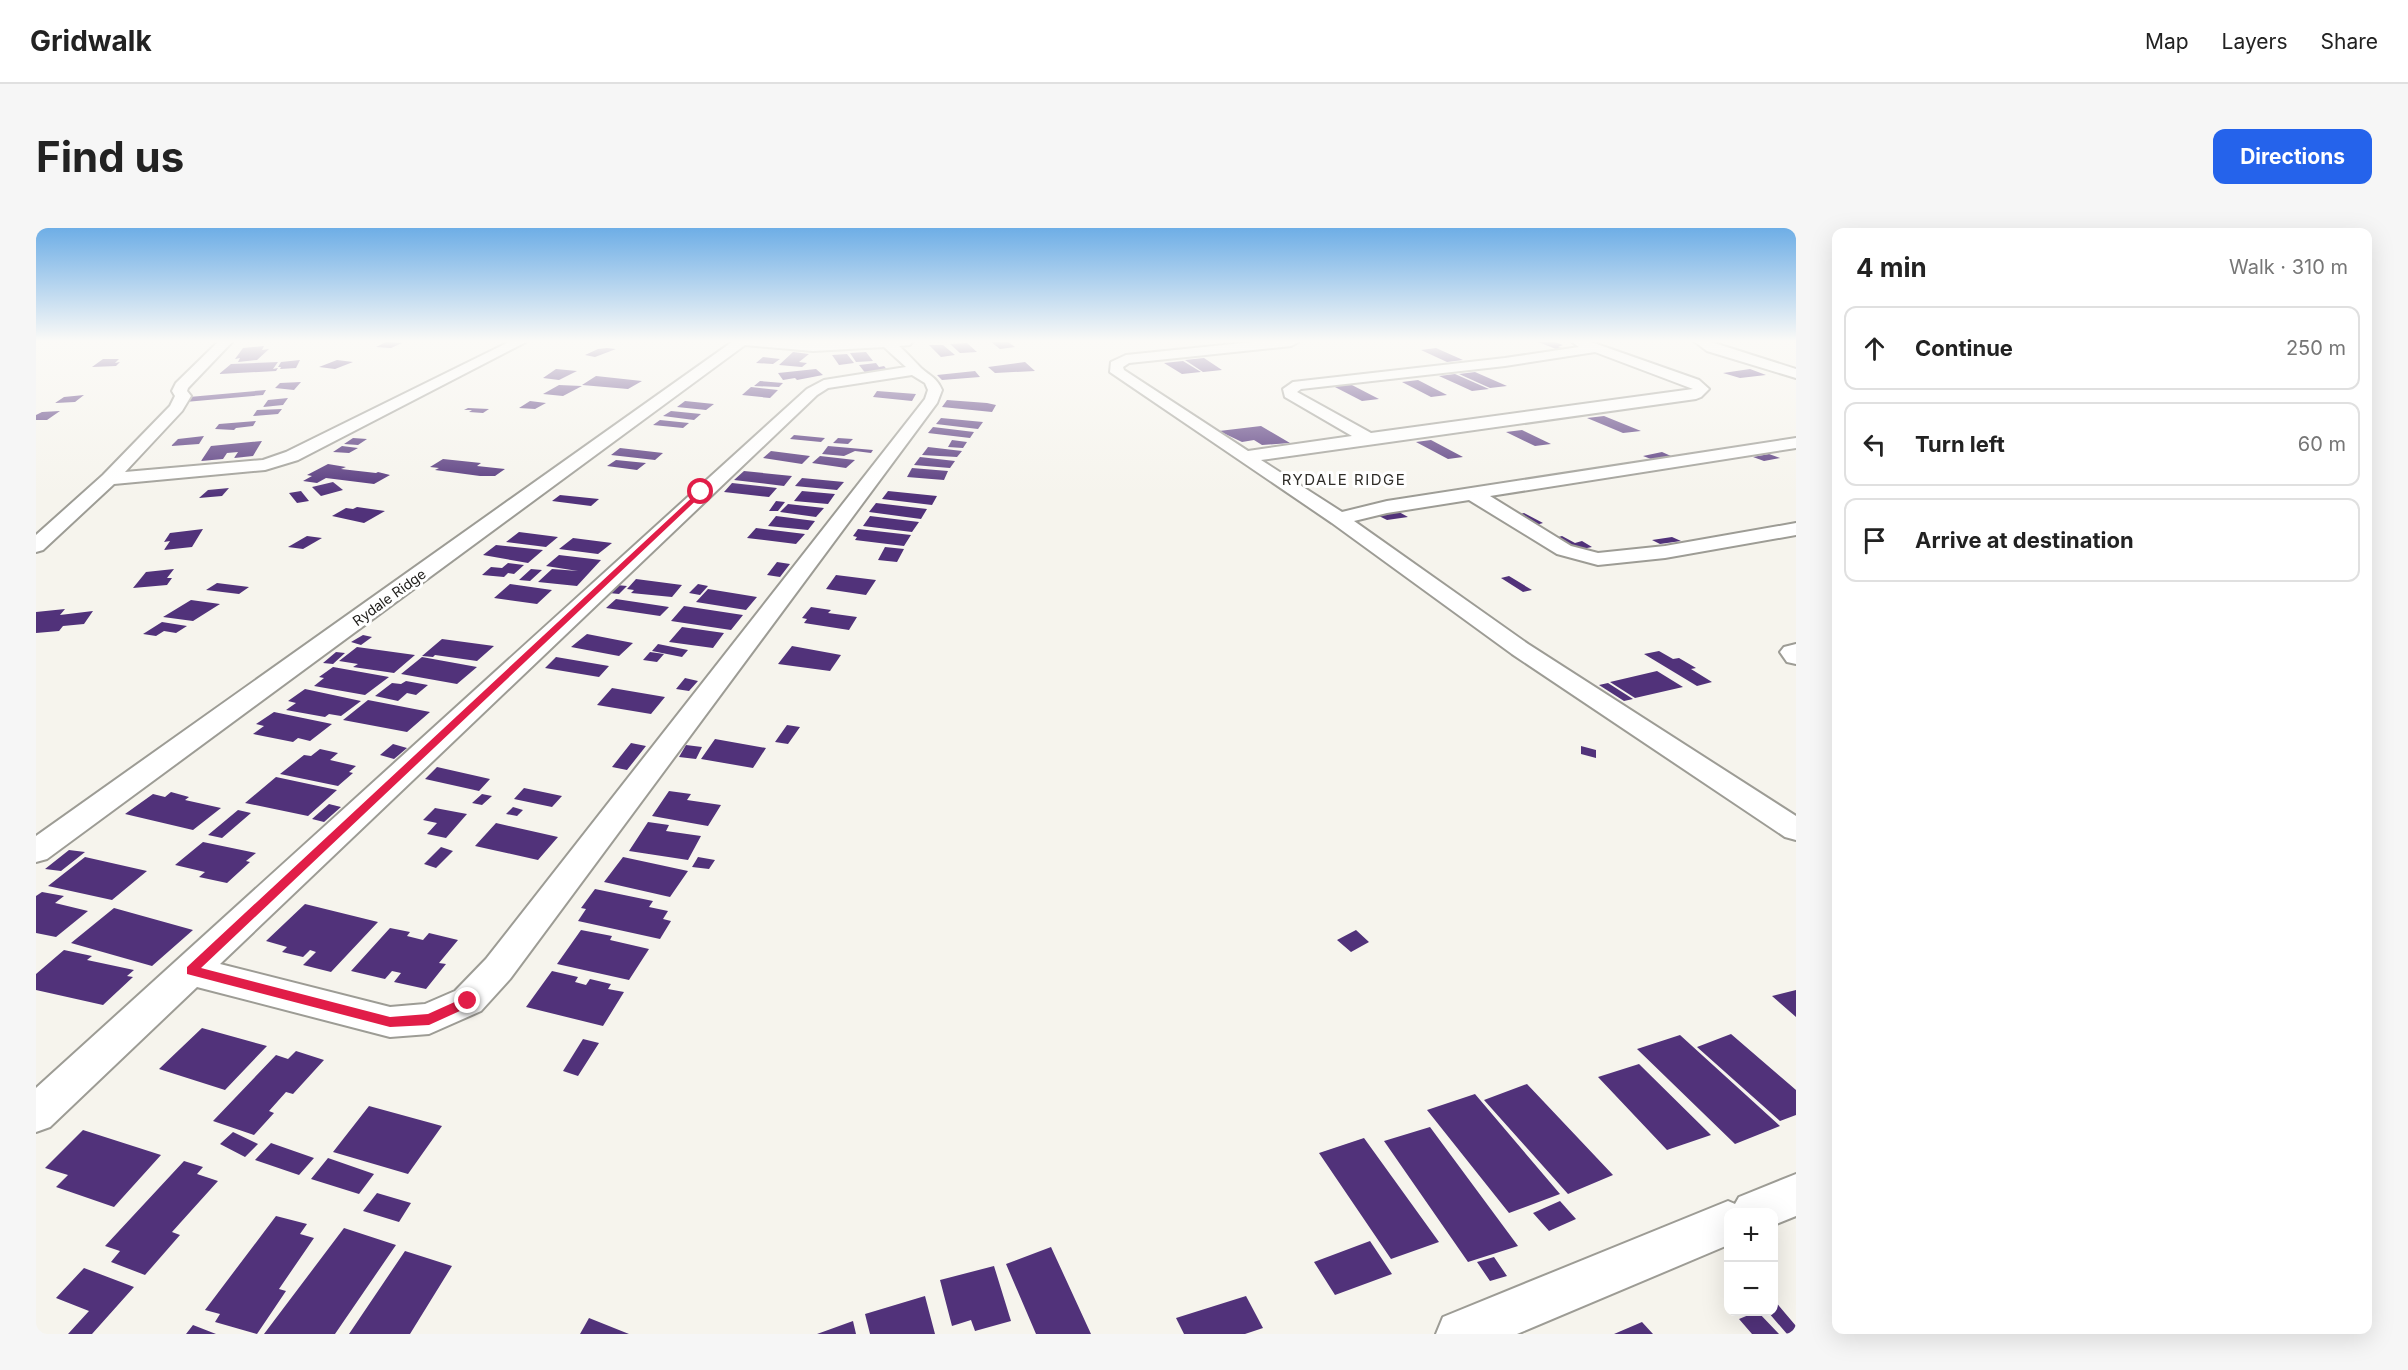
<!DOCTYPE html>
<meta charset="utf-8">
<style>
:root{--surface:#fff;--page:#f6f6f6;--text:#222;--muted:#767676;--line:#e0e0e0;--accent:#2563eb}
body{margin:0;font-family:Inter,sans-serif;background:var(--page);color:var(--text)}
.controls{position:absolute;right:18px;bottom:18px;display:grid;overflow:hidden;border-radius:12px;box-shadow:0 6px 24px #0002}
.controls button{width:54px;height:54px;display:grid;place-items:center;padding:0;border:0;border-bottom:2px solid var(--line);background:var(--surface);color:var(--text);font:30px sans-serif}
.stop{position:absolute;width:18px;height:18px;margin:-14px;border:4px solid #e11d48;border-radius:50%;background:#fff}
.stop.end{background:#e11d48;border-color:#fff;box-shadow:0 2px 6px #0008}
.list{margin:0;padding:0;list-style:none}
h2{display:flex;justify-content:space-between;align-items:center;height:78px;margin:0;padding:0 24px;font-size:26px}
h2 small{font-size:20px;font-weight:400;color:var(--muted)}
.list li{display:grid;grid-template-columns:39px 1fr auto;gap:18px;align-items:center;box-sizing:border-box;height:84px;margin:0 12px 12px;padding:0 12px;border:2px solid var(--line);border-radius:12px}
.list b{display:block;font-size:22px;white-space:nowrap}
.list em{font-size:20px;font-style:normal;color:var(--muted)}
.icon{flex:none;width:33px;height:33px;fill:none;stroke:currentColor;stroke-width:2;stroke-linecap:round;stroke-linejoin:round}
.map{position:relative;flex:none;width:1760px;height:1106px;overflow:hidden;border-radius:12px}
header{display:flex;align-items:center;gap:36px;box-sizing:border-box;height:84px;padding:0 30px;background:var(--surface);border-bottom:2px solid var(--line)}
header strong{font-size:28px}
nav{display:flex;gap:33px;margin-inline-start:auto;font-size:21px}
.intro{display:flex;align-items:center;justify-content:space-between;box-sizing:border-box;height:144px;padding:0 36px}
h1{margin:0;font-size:42px}
.button{padding:15px 27px;border-radius:12px;background:var(--accent);color:#fff;font-size:21px;font-weight:700}
main{display:flex;gap:36px;padding:0 36px}
aside{flex:1;background:var(--surface);border-radius:12px;box-shadow:0 6px 24px #0002}
.map>svg:first-child{display:block}
.building{fill:#51327a}
.lines{fill:none;stroke-linecap:round;stroke-linejoin:round}
.street-casing{stroke:#9d9c95;stroke-width:4}
.street{fill:#fff;fill-rule:evenodd}
.route{fill:#e11d48}
.labels{text-anchor:middle;dominant-baseline:central;stroke-width:6;stroke-linejoin:round;paint-order:stroke}
.far-street-label{font-size:14px;fill:#1d1c19;stroke:#fff}
.far-neighbourhood-label{font-size:15px;letter-spacing:1.5px;fill:#2f2d28;stroke:#fff}
</style>
<header>
<strong>Gridwalk</strong>
<nav><a>Map</a><a>Layers</a><a>Share</a></nav>
</header>
<div class="intro"><h1>Find us</h1><a class="button">Directions</a></div>
<main>
<div class="map">
<svg width="1760" height="1106" viewBox="0 0 1760 1106">
<rect width="100%" height="100%" fill="#f6f4ed"/>
<path class="building" d="M 350,114 L 353,114 L 366,115 L 355,120 L 340,119 Z
M 955,114 L 972,114 L 979,119 L 964,121 Z
M 1502,114 L 1519,114 L 1527,117 L 1522,119 L 1526,120 L 1520,121 Z
M 931,115 L 941,124 L 924,125 L 914,116 Z
M 893,117 L 907,117 L 919,127 L 905,129 Z
M 228,118 L 226,122 L 233,121 L 221,132 L 202,134 L 204,130 L 199,131 L 207,120 Z
M 571,120 L 580,121 L 559,129 L 549,127 L 562,121 Z
M 1400,120 L 1427,132 L 1411,134 L 1385,122 Z
M 757,124 L 773,126 L 763,134 L 771,135 L 766,139 L 743,137 Z
M 830,124 L 837,133 L 820,134 L 814,125 Z
M 811,126 L 818,135 L 803,137 L 796,127 Z
M 727,129 L 744,131 L 737,136 L 720,135 Z
M 1168,130 L 1186,142 L 1167,144 L 1149,132 Z
M 67,131 L 83,131 L 79,135 L 84,134 L 80,138 L 56,139 Z
M 264,132 L 260,140 L 244,141 L 245,139 L 242,139 L 245,134 Z
M 301,132 L 317,134 L 299,141 L 283,139 Z
M 1147,133 L 1165,144 L 1146,146 L 1128,135 Z
M 242,134 L 237,141 L 242,140 L 240,143 L 183,146 L 195,136 Z
M 989,134 L 999,143 L 959,145 L 952,139 Z
M 840,135 L 843,139 L 848,138 L 854,145 L 831,147 L 823,137 Z
M 520,141 L 541,143 L 523,152 L 507,150 Z
M 780,141 L 787,147 L 761,152 L 759,150 L 747,152 L 742,145 Z
M 1714,141 L 1730,147 L 1704,150 L 1687,145 Z
M 939,143 L 944,149 L 906,152 L 901,147 Z
M 1439,144 L 1471,158 L 1454,160 L 1423,146 Z
M 1419,146 L 1453,161 L 1436,163 L 1403,148 Z
M 560,148 L 606,153 L 592,161 L 546,157 Z
M 1382,152 L 1411,167 L 1395,169 L 1366,154 Z
M 724,153 L 747,155 L 743,159 L 718,158 Z
M 265,154 L 258,162 L 239,160 L 244,155 Z
M 1312,155 L 1343,171 L 1326,173 L 1295,157 Z
M 523,157 L 546,158 L 527,168 L 507,166 Z
M 715,159 L 742,162 L 734,170 L 706,167 Z
M 230,162 L 227,167 L 149,174 L 153,169 Z
M 841,163 L 880,166 L 876,173 L 837,169 Z
M 48,167 L 39,174 L 19,175 L 28,169 Z
M 252,170 L 247,177 L 227,179 L 232,172 Z
M 911,172 L 951,175 L 960,177 L 956,184 L 906,179 Z
M 494,173 L 510,175 L 499,181 L 483,180 Z
M 649,173 L 678,176 L 670,182 L 641,179 Z
M 432,180 L 453,181 L 447,185 L 433,184 L 436,182 L 428,182 Z
M 246,181 L 242,186 L 217,188 L 221,182 Z
M 24,183 L 11,192 L 0,192 L 0,187 L 6,184 Z
M 635,183 L 665,186 L 658,192 L 627,188 Z
M 1568,188 L 1605,203 L 1587,205 L 1551,190 Z
M 905,190 L 947,194 L 942,201 L 900,196 Z
M 624,192 L 653,195 L 647,200 L 617,197 Z
M 220,193 L 217,198 L 200,200 L 198,202 L 179,201 L 183,196 Z
M 1225,198 L 1254,215 L 1226,217 L 1218,212 L 1206,214 L 1183,203 Z
M 897,199 L 938,204 L 934,210 L 892,205 Z
M 1486,202 L 1515,216 L 1499,218 L 1470,204 Z
M 758,207 L 789,210 L 785,214 L 754,211 Z
M 168,208 L 163,216 L 135,218 L 142,211 Z
M 317,210 L 331,211 L 322,217 L 308,216 Z
M 802,210 L 817,211 L 812,216 L 797,215 Z
M 916,212 L 931,214 L 927,220 L 912,219 Z
M 1395,212 L 1427,229 L 1412,231 L 1380,214 Z
M 226,213 L 217,228 L 198,230 L 202,224 L 191,225 L 187,231 L 165,233 L 175,218 Z
M 306,218 L 322,220 L 313,225 L 297,224 Z
M 792,218 L 837,222 L 835,225 L 819,223 L 808,228 L 786,226 Z
M 892,219 L 926,223 L 921,229 L 886,227 Z
M 584,220 L 627,225 L 619,232 L 575,227 Z
M 735,223 L 774,228 L 766,236 L 727,230 Z
M 1626,224 L 1635,228 L 1615,231 L 1607,228 Z
M 1733,226 L 1744,230 L 1728,233 L 1717,229 Z
M 784,228 L 819,232 L 810,240 L 776,235 Z
M 884,229 L 919,233 L 914,240 L 878,237 Z
M 407,231 L 445,235 L 441,238 L 469,241 L 459,248 L 444,248 L 399,242 L 403,240 L 394,239 Z
M 580,232 L 610,235 L 601,242 L 571,238 Z
M 292,236 L 310,239 L 305,241 L 340,245 L 342,244 L 354,247 L 338,256 L 290,250 L 281,255 L 267,253 L 276,248 L 271,247 Z
M 876,240 L 912,243 L 908,252 L 871,249 Z
M 708,243 L 756,248 L 748,258 L 698,252 Z
M 766,250 L 808,254 L 801,262 L 759,258 Z
M 297,254 L 307,262 L 285,268 L 276,259 Z
M 696,255 L 741,260 L 733,269 L 688,264 Z
M 193,260 L 186,268 L 163,270 L 172,262 Z
M 265,263 L 273,273 L 261,275 L 253,265 Z
M 766,263 L 799,266 L 792,276 L 758,273 Z
M 852,263 L 901,268 L 896,277 L 846,271 Z
M 524,267 L 563,271 L 555,278 L 516,273 Z
M 740,273 L 749,274 L 742,283 L 733,283 Z
M 840,275 L 891,281 L 885,291 L 833,284 Z
M 752,276 L 788,280 L 780,289 L 744,284 Z
M 321,279 L 349,283 L 328,295 L 296,288 L 310,280 L 317,281 Z
M 1363,284 L 1372,289 L 1351,292 L 1343,288 Z
M 1488,285 L 1507,295 L 1500,297 L 1481,287 Z
M 740,288 L 779,293 L 772,302 L 732,298 Z
M 834,288 L 883,294 L 876,304 L 827,298 Z
M 720,300 L 769,306 L 760,316 L 711,310 Z
M 167,301 L 156,319 L 128,322 L 134,313 L 128,314 L 134,305 Z
M 822,301 L 875,307 L 868,318 L 819,312 L 821,309 L 817,308 Z
M 483,304 L 522,309 L 510,319 L 470,314 Z
M 271,308 L 286,310 L 267,321 L 252,319 Z
M 1526,308 L 1539,315 L 1546,313 L 1556,319 L 1541,322 L 1519,310 Z
M 1636,309 L 1645,313 L 1624,316 L 1616,312 Z
M 537,310 L 576,315 L 562,326 L 523,321 Z
M 460,317 L 507,322 L 492,335 L 447,327 Z
M 849,319 L 868,321 L 861,334 L 842,332 Z
M 523,327 L 565,332 L 541,358 L 502,354 L 516,341 L 542,343 L 510,338 Z
M 741,334 L 754,336 L 744,349 L 731,347 Z
M 472,335 L 488,337 L 478,346 L 472,345 L 468,349 L 446,347 L 455,339 L 466,340 Z
M 138,341 L 131,350 L 136,350 L 131,357 L 97,360 L 110,344 Z
M 495,341 L 506,342 L 494,353 L 483,352 Z
M 800,347 L 840,352 L 830,367 L 790,361 Z
M 1473,348 L 1496,362 L 1487,364 L 1465,350 Z
M 600,351 L 646,357 L 636,369 L 595,365 L 598,362 L 591,361 Z
M 181,355 L 213,359 L 203,366 L 170,362 Z
M 474,356 L 516,362 L 501,376 L 458,370 Z
M 662,356 L 672,358 L 664,367 L 653,365 Z
M 580,357 L 591,358 L 583,366 L 573,365 Z
M 672,361 L 721,369 L 710,382 L 660,374 Z
M 580,371 L 633,379 L 624,388 L 570,380 Z
M 155,372 L 184,376 L 157,393 L 127,389 Z
M 648,378 L 707,387 L 695,402 L 635,393 Z
M 775,379 L 795,382 L 792,385 L 821,389 L 813,402 L 768,395 L 771,391 L 766,390 Z
M 29,381 L 24,387 L 57,383 L 48,396 L 27,398 L 23,403 L 0,405 L 0,384 Z
M 126,394 L 151,398 L 140,405 L 128,403 L 120,408 L 107,406 Z
M 646,399 L 688,405 L 677,420 L 633,414 Z
M 551,406 L 597,415 L 583,428 L 535,419 Z
M 327,407 L 336,409 L 325,417 L 315,414 Z
M 406,411 L 458,418 L 441,433 L 399,427 L 397,429 L 386,428 Z
M 622,416 L 652,422 L 646,429 L 616,423 Z
M 756,418 L 805,427 L 794,443 L 742,436 Z
M 321,419 L 379,427 L 358,445 L 317,439 L 322,436 L 303,433 Z
M 1623,423 L 1637,431 L 1643,430 L 1660,440 L 1655,441 L 1676,454 L 1661,458 L 1608,426 Z
M 300,424 L 309,425 L 297,436 L 287,435 Z
M 614,424 L 628,426 L 621,434 L 607,432 Z
M 386,429 L 441,439 L 421,456 L 365,446 Z
M 520,429 L 573,438 L 563,449 L 509,440 Z
M 297,439 L 353,449 L 329,467 L 278,458 L 288,450 L 283,449 Z
M 1621,443 L 1647,459 L 1599,470 L 1574,454 Z
M 649,450 L 662,453 L 653,463 L 640,461 Z
M 370,453 L 392,457 L 380,467 L 371,465 L 362,473 L 339,468 L 356,455 L 365,456 Z
M 1572,455 L 1597,471 L 1588,473 L 1563,457 Z
M 576,460 L 629,469 L 615,486 L 561,477 Z
M 269,461 L 325,473 L 305,488 L 293,486 L 289,489 L 250,482 L 260,475 L 252,473 Z
M 332,472 L 394,484 L 371,504 L 307,492 Z
M 238,484 L 296,496 L 274,513 L 262,510 L 257,514 L 217,506 L 228,498 L 220,496 Z
M 751,497 L 764,499 L 752,516 L 739,514 Z
M 679,511 L 730,520 L 717,540 L 665,531 Z
M 595,515 L 610,518 L 591,542 L 576,539 Z
M 357,516 L 371,520 L 358,531 L 344,527 Z
M 650,517 L 666,519 L 660,531 L 643,529 Z
M 1545,518 L 1560,522 L 1560,530 L 1545,526 Z
M 284,521 L 302,525 L 294,532 L 320,538 L 313,544 L 317,545 L 302,558 L 244,546 L 268,527 L 275,528 Z
M 401,539 L 454,551 L 443,563 L 389,551 Z
M 240,549 L 301,562 L 272,588 L 209,575 Z
M 488,560 L 526,568 L 516,579 L 478,571 Z
M 633,563 L 655,566 L 651,572 L 685,577 L 672,598 L 616,588 Z
M 135,564 L 153,569 L 149,572 L 185,580 L 157,602 L 89,586 L 117,566 L 129,569 Z
M 446,566 L 456,568 L 446,577 L 436,575 Z
M 293,576 L 305,579 L 288,594 L 276,591 Z
M 477,579 L 487,582 L 481,588 L 470,586 Z
M 399,580 L 431,586 L 410,610 L 391,606 L 401,595 L 387,592 Z
M 202,582 L 215,585 L 186,610 L 172,607 Z
M 612,594 L 633,597 L 630,603 L 665,608 L 652,632 L 593,623 Z
M 460,595 L 522,609 L 502,632 L 439,618 Z
M 167,614 L 220,625 L 210,633 L 214,634 L 191,655 L 163,649 L 169,644 L 139,637 Z
M 405,619 L 417,623 L 400,640 L 388,636 Z
M 33,622 L 49,624 L 25,643 L 9,641 Z
M 49,629 L 111,643 L 76,672 L 12,658 Z
M 587,629 L 652,643 L 634,669 L 568,654 Z
M 662,629 L 679,632 L 673,641 L 656,639 Z
M 559,661 L 617,673 L 613,679 L 632,683 L 627,691 L 635,693 L 624,711 L 542,693 L 550,681 L 545,680 Z
M 6,664 L 28,668 L 19,675 L 52,683 L 20,709 L 0,705 L 0,668 Z
M 269,676 L 342,694 L 295,744 L 267,737 L 280,724 L 274,722 L 267,729 L 246,724 L 251,719 L 230,713 Z
M 78,680 L 157,702 L 116,738 L 35,715 Z
M 354,700 L 374,704 L 371,708 L 387,712 L 393,705 L 422,712 L 403,735 L 410,736 L 390,761 L 358,754 L 365,745 L 356,743 L 349,751 L 315,743 Z
M 545,702 L 576,708 L 574,712 L 613,721 L 593,752 L 521,736 Z
M 1320,702 L 1333,714 L 1315,724 L 1301,712 Z
M 28,722 L 56,728 L 51,732 L 98,742 L 91,748 L 97,749 L 67,777 L 0,762 L 0,746 Z
M 516,743 L 542,749 L 539,754 L 550,757 L 554,751 L 575,756 L 572,761 L 588,764 L 567,798 L 490,779 Z
M 1760,762 L 1760,789 L 1736,768 Z
M 166,800 L 231,818 L 189,862 L 123,841 Z
M 1695,806 L 1760,862 L 1760,887 L 1744,893 L 1661,819 Z
M 1644,807 L 1744,898 L 1699,916 L 1601,821 Z
M 547,811 L 563,815 L 542,848 L 527,843 Z
M 260,823 L 288,832 L 257,866 L 250,864 L 233,883 L 238,885 L 218,907 L 177,893 L 240,827 L 252,831 Z
M 1603,836 L 1675,907 L 1631,922 L 1562,849 Z
M 1491,856 L 1577,947 L 1532,966 L 1448,872 Z
M 1439,866 L 1524,966 L 1473,985 L 1391,882 Z
M 333,878 L 406,898 L 372,946 L 297,924 Z
M 1394,899 L 1482,1018 L 1432,1034 L 1348,913 Z
M 47,902 L 125,927 L 78,979 L 20,959 L 32,947 L 9,940 Z
M 197,904 L 222,916 L 209,929 L 184,916 Z
M 1328,910 L 1403,1014 L 1355,1031 L 1283,925 Z
M 235,915 L 278,930 L 263,947 L 219,932 Z
M 292,930 L 338,946 L 323,966 L 275,951 Z
M 148,933 L 167,939 L 161,946 L 182,953 L 136,1004 L 144,1007 L 109,1047 L 75,1034 L 84,1023 L 69,1018 Z
M 341,965 L 375,975 L 363,994 L 327,983 Z
M 1524,973 L 1540,991 L 1513,1003 L 1497,985 Z
M 240,988 L 271,996 L 264,1006 L 278,1010 L 243,1061 L 250,1063 L 221,1106 L 179,1094 L 184,1086 L 169,1082 Z
M 308,1000 L 360,1017 L 299,1106 L 228,1106 Z
M 1334,1013 L 1356,1046 L 1299,1067 L 1278,1034 Z
M 1015,1019 L 1055,1106 L 1000,1106 L 970,1036 Z
M 369,1023 L 416,1038 L 374,1106 L 313,1106 Z
M 1458,1029 L 1471,1048 L 1454,1053 L 1441,1034 Z
M 958,1038 L 975,1093 L 939,1103 L 935,1092 L 916,1098 L 904,1052 Z
M 48,1040 L 98,1059 L 56,1106 L 32,1106 L 53,1083 L 20,1070 Z
M 889,1068 L 899,1106 L 834,1106 L 829,1086 Z
M 1210,1068 L 1227,1100 L 1209,1106 L 1148,1106 L 1140,1090 Z
M 1738,1072 L 1760,1098 L 1760,1104 L 1751,1106 L 1732,1084 L 1738,1084 Z
M 1720,1084 L 1722,1084 L 1743,1106 L 1716,1106 L 1703,1091 Z
M 553,1090 L 593,1106 L 544,1106 Z
M 817,1093 L 820,1106 L 781,1106 Z
M 1606,1094 L 1617,1106 L 1578,1106 Z
M 157,1097 L 180,1106 L 150,1106 Z"/>
<g class="lines">
<defs>
<path id="street" d="M 182,114 L 196,114 L 152,160 L 151,163 L 155,168 L 146,183 L 89,244 L 227,232 L 250,224 L 473,114 L 490,114 L 262,232 L 229,242 L 78,256 L 7,322 L 0,324 L 0,307 L 67,247 L 134,178 L 139,168 L 136,163 L 140,155 Z
M 696,114 L 876,114 L 874,117 L 863,118 C 871,125 878,133 885,140 C 894,148 901,150 906,162 L 901,175 L 474,751 L 445,783 L 393,806 L 354,809 L 161,759 L 14,899 L 0,904 L 0,860 L 771,161 L 788,152 L 870,139 L 848,119 L 777,123 L 709,117 L 11,631 L 0,634 L 0,608 ZM 876,147 L 889,155 L 892,162 L 889,171 L 450,731 L 419,763 L 389,776 L 354,779 L 184,736 L 781,167 L 792,160 Z
M 1217,114 L 1262,114 L 1255,118 L 1093,135 L 1087,139 L 1088,142 L 1212,223 L 1316,208 L 1249,169 L 1247,161 L 1257,154 L 1469,130 L 1543,119 L 1536,114 L 1555,114 L 1663,152 L 1673,161 L 1665,169 L 1660,171 L 1225,232 L 1306,284 L 1351,273 L 1760,210 L 1760,220 L 1454,268 L 1535,318 L 1562,325 L 1629,318 L 1760,295 L 1760,307 L 1629,330 L 1562,337 L 1521,326 L 1433,272 L 1351,285 L 1318,293 L 1492,416 L 1760,588 L 1760,612 L 1749,609 L 1476,426 L 1296,295 L 1074,144 L 1075,134 L 1090,127 ZM 1559,124 L 1657,161 L 1335,205 L 1261,164 L 1265,161 L 1469,138 Z
M 1659,114 L 1675,114 L 1760,141 L 1760,150 L 1671,123 Z
M 1760,416 L 1760,436 L 1751,434 L 1744,424 L 1748,419 Z
M 1760,946 L 1760,988 L 1738,997 L 1738,984 L 1692,984 L 1692,1017 L 1481,1106 L 1400,1106 L 1407,1089 L 1692,973 L 1699,976 L 1703,969 Z"/>
</defs>
<use href="#street" class="street-casing"/>
<use href="#street" class="street"/>
</g>
<linearGradient id="sky" x2="0" y2="1"><stop stop-color="#6eaee6"/><stop offset="0.42" stop-color="#fbfaf7"/><stop offset="1" stop-color="#fbfaf7" stop-opacity="0"/></linearGradient>
<rect width="1760" height="269" fill="url(#sky)"/>
<path class="route" d="M 663,263 L 669,264 L 165,740 L 354,789 L 392,786 L 432,768 L 437,769 L 438,773 L 437,777 L 393,797 L 354,799 L 151,746 L 151,739 Z"/>
<g class="labels">
<g class="far-street-label">
<text transform="translate(353 369) rotate(-36)">Rydale Ridge</text>
</g>
<g class="far-neighbourhood-label">
<text x="1308" y="251">RYDALE RIDGE</text>
</g>
</g>
</svg>
<div class="controls">
<button>+</button>
<button>−</button>
</div>
<div class="stop" style="left:665px;top:264px"></div>
<div class="stop end" style="left:432px;top:773px"></div>
</div>
<aside>
<h2>4 min<small>Walk · 310 m</small></h2>
<ul class="list">
<li><svg class="icon" aria-label="ahead" viewBox="0 0 24 24"><path d="M12 20V5M6 11l6-6 6 6"/></svg><div><b>Continue</b></div><em>250 m</em></li>
<li><svg class="icon" aria-label="left" viewBox="0 0 24 24"><path d="M17 20v-9H6M10 6l-5 5 5 5"/></svg><div><b>Turn left</b></div><em>60 m</em></li>
<li><svg class="icon" aria-label="arrive" viewBox="0 0 24 24"><path d="M6 21V4h12l-3 4 3 4H6"/></svg><div><b>Arrive at destination</b></div></li>
</ul>
</aside>
</main>
